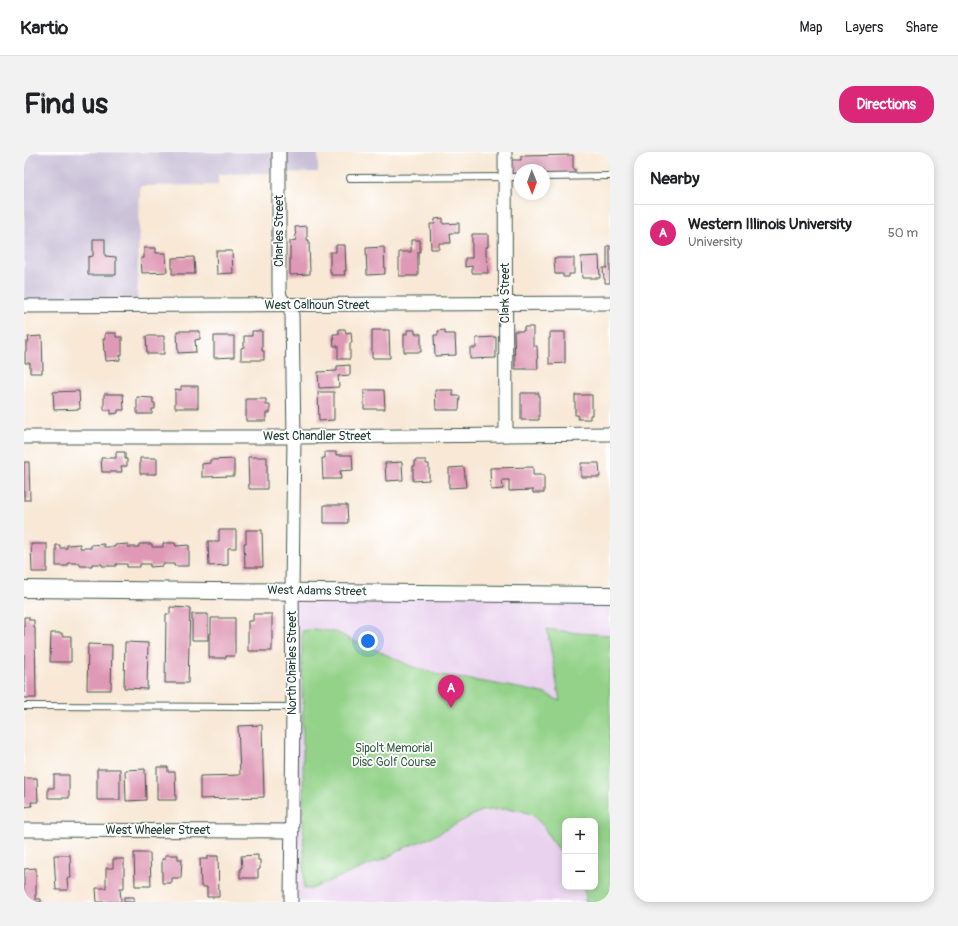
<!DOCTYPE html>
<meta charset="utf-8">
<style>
:root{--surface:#fff;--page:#f2f2f2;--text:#202124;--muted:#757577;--line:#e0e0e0;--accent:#db2777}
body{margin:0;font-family:Pangolin,sans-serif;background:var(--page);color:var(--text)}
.controls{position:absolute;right:12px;bottom:12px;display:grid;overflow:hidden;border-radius:8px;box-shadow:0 2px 10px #0003}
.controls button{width:36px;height:36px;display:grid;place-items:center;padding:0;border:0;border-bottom:1px solid var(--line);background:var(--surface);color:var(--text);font:20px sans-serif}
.compass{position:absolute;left:490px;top:12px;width:36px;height:36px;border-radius:50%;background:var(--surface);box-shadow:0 2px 10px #0003;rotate:179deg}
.you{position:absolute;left:344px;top:489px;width:14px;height:14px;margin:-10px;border:3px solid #fff;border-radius:50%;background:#1a73e8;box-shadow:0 0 0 6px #1a73e833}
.badge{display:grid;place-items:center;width:26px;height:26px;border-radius:50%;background:var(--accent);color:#fff;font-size:13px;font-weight:700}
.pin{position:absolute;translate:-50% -33px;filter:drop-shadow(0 1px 2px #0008)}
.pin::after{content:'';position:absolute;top:21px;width:14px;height:12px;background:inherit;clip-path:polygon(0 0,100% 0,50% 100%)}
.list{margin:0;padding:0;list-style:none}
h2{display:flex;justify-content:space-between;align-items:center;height:52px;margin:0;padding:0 16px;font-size:17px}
h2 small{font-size:13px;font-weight:400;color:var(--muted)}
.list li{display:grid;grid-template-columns:26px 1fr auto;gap:12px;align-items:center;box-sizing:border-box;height:56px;padding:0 16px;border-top:1px solid var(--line)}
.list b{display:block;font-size:15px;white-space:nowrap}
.list p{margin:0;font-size:13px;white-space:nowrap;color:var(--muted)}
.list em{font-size:13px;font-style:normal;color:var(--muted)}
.map{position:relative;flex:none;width:586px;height:750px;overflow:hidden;border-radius:16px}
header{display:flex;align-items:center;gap:24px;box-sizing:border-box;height:56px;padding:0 20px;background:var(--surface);border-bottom:1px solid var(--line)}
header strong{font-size:19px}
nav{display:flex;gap:22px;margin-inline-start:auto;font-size:14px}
.intro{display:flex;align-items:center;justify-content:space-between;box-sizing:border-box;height:96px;padding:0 24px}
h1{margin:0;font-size:28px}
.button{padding:10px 18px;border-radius:16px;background:var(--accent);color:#fff;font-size:14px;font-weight:700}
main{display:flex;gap:24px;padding:0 24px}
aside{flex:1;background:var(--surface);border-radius:16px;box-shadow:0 2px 10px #0003}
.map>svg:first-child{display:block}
.built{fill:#e9d2ee;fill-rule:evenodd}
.industrial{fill:#c9bfd7}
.green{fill:#93d288;stroke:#59885e}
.building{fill:#df99b5}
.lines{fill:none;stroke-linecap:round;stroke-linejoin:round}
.service-casing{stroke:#40574c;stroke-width:8}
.minor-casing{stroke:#40574c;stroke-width:15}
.tertiary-casing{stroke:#40574c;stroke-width:18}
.service{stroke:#fff;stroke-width:6}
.minor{stroke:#fff;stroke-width:13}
.tertiary{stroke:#fff;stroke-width:16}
.labels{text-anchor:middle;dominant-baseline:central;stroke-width:3.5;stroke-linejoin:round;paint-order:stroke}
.street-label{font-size:12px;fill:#1f3d34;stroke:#fff}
.park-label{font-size:12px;fill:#3c6249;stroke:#fff}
</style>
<header>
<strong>Kartio</strong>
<nav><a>Map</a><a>Layers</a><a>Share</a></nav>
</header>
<div class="intro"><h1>Find us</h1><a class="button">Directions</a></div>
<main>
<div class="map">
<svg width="586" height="750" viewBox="0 0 586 750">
<rect width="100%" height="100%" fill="#fff"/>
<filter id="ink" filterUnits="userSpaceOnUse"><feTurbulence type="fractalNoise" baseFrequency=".025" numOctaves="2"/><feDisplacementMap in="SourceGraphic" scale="8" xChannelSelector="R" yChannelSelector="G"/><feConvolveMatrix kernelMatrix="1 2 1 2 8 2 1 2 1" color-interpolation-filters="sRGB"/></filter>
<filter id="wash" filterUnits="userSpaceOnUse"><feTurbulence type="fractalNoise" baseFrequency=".012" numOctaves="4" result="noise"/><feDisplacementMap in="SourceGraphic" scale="16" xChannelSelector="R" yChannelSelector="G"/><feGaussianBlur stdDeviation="0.9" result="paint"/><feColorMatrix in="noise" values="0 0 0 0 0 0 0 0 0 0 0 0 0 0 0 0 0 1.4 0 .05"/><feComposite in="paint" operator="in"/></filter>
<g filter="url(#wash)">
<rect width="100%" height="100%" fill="#f8e8d5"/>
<path class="built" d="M 268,439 L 586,443 L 586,750 L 268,750 ZM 541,669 L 571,669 L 571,735 L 541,735 Z"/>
<path class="industrial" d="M 0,0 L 294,0 L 294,20 L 194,22 L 194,33 L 116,34 L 113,154 L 0,154 Z"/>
<path class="green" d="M 290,477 L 304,479 L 315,481 L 327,488 L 357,500 L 389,515 L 404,519 L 416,523 L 467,531 L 505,538 L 522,542 L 536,549 L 523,477 L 554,481 L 586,483 L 586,750 L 561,750 L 562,744 L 558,735 L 571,735 L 571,669 L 541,669 L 541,705 L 526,686 L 520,675 L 508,663 L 496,658 L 480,657 L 457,659 L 406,686 L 382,695 L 362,706 L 287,737 L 280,737 L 278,479 Z"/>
<g id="blocks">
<path class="building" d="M 549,3 L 549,17 L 551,17 L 551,23 L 520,24 L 520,18 L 496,18 L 496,25 L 487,25 L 486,8 L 497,8 L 497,4 Z
M 419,66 L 419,72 L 435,71 L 435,81 L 426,81 L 427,91 L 415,91 L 415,97 L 407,97 L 406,72 L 411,72 L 411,67 Z
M 283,74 L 283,88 L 285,88 L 286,122 L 266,123 L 266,89 L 272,88 L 271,75 Z
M 448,82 L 464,82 L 464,95 L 462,95 L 462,104 L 463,104 L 464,121 L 448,121 L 448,114 L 441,115 L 441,106 L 448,106 Z
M 69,87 L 81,87 L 81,104 L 92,105 L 92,123 L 64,123 L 64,105 L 69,104 Z
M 387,88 L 396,88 L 396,100 L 394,100 L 394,124 L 375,124 L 375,100 L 387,100 Z
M 312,93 L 321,93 L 322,119 L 320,119 L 321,123 L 307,123 L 307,120 L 306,120 L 306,100 L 312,100 Z
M 583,94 L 586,94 L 586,131 L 581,131 L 581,127 L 580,127 L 579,116 L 583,116 Z
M 360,95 L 361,122 L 343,123 L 342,96 Z
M 120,96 L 132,96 L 132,101 L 142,101 L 143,120 L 118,121 L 117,106 L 120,106 Z
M 192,99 L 208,99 L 209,121 L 193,122 Z
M 575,104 L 576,126 L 558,126 L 557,105 Z
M 170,105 L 171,122 L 148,122 L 148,106 Z
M 530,106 L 550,106 L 550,122 L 545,122 L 545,125 L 539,125 L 539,122 L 531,122 Z
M 500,175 L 509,175 L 509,194 L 513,194 L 514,217 L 491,217 L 490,179 L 500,179 Z
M 315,177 L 321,177 L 322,181 L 327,180 L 328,191 L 326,191 L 326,207 L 314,207 L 314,194 L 310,194 L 309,182 L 315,182 Z
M 348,178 L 365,178 L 366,206 L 348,206 Z
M 383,178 L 391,178 L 391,182 L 397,182 L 397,200 L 380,200 L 380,182 L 383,182 Z
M 421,178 L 421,182 L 431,182 L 432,203 L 411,204 L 410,183 L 414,183 L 414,179 Z
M 153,179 L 176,179 L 176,187 L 171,188 L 172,200 L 154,201 Z
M 228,179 L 238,179 L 238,199 L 240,199 L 240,208 L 217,208 L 217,196 L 220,195 L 220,184 L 228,184 Z
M 526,180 L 541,180 L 541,211 L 525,212 L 525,186 L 526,186 Z
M 81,181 L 92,181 L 92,185 L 98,185 L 98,203 L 96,203 L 96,208 L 82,209 L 81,199 L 80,199 L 79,187 L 81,187 Z
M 18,184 L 19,218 L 18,218 L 18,221 L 6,221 L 6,211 L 1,211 L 1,200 L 2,199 L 2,190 L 5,190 L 4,185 Z
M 122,184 L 140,184 L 140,202 L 123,202 Z
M 190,184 L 210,184 L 210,205 L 190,206 Z
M 472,185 L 472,206 L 446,207 L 446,196 L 452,196 L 452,186 Z
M 326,213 L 326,223 L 314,224 L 315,235 L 295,236 L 294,220 L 313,219 L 313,214 Z
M 157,234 L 174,234 L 174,256 L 151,256 L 151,237 L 157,238 Z
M 340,238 L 360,238 L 361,257 L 340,257 Z
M 411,238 L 429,238 L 429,244 L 436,244 L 435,258 L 412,258 Z
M 55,239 L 56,257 L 30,258 L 29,240 Z
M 294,240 L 310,240 L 310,268 L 295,269 Z
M 497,241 L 515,241 L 515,268 L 497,268 Z
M 80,242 L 99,242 L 100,258 L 94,258 L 94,261 L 87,262 L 87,258 L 80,258 Z
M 551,243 L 568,243 L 568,263 L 566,263 L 566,267 L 554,267 L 554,263 L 551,263 Z
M 113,245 L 129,246 L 129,251 L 131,251 L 131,257 L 128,257 L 128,262 L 113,262 Z
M 222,247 L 242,247 L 242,253 L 246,253 L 246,261 L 242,261 L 242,269 L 222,269 Z
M 92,300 L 101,300 L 101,307 L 103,307 L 103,314 L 97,314 L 98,320 L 78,320 L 77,306 L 92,306 Z
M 301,300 L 312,300 L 312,303 L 328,303 L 329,318 L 316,319 L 317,327 L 299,327 L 298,306 L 301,306 Z
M 224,305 L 243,305 L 243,337 L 225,337 Z
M 116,306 L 133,306 L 133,322 L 116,322 Z
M 210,307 L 210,324 L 178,325 L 178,312 L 186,311 L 186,308 Z
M 391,308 L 402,308 L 402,312 L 405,312 L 405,328 L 389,329 L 389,314 L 391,314 Z
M 0,310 L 5,310 L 6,348 L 0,348 Z
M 378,310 L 379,328 L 362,329 L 361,311 Z
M 557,311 L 575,311 L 576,325 L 557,325 Z
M 440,315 L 442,335 L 425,336 L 425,316 Z
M 509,315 L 509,323 L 520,323 L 520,341 L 509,341 L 509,338 L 485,339 L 485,328 L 478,328 L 479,337 L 467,338 L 466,316 Z
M 300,353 L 323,353 L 324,371 L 300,371 Z
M 195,378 L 212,378 L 212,396 L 204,396 L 204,413 L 185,414 L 184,389 L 195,389 Z
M 222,378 L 238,378 L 239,415 L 221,415 L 220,391 L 222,391 Z
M 139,391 L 151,391 L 152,394 L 165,393 L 165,414 L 150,414 L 150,412 L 139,412 L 139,414 L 126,415 L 126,412 L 116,412 L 116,415 L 103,415 L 103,412 L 92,412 L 92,414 L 78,414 L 78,412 L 68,412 L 68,414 L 56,414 L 56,411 L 44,411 L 44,414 L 32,414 L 32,393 L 36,393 L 36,396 L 43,396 L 43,393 L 56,392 L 56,396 L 67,396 L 67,393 L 80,392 L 80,395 L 91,395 L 91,393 L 104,392 L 104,395 L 115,395 L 115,392 L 128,392 L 128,395 L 139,395 Z
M 7,392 L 23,392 L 23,420 L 8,420 Z
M 146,455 L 166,456 L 164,531 L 141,531 L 142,462 L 146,462 Z
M 168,462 L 184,462 L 184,488 L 168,488 Z
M 229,462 L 248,462 L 248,499 L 224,499 L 224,469 L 229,469 Z
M 0,465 L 5,465 L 5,468 L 10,468 L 10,476 L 11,476 L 12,546 L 0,546 Z
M 187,466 L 211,466 L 211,504 L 202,504 L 202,506 L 185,506 L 185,482 L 187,482 Z
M 27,481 L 38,481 L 38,484 L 47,484 L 47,510 L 26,510 Z
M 101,490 L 124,491 L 123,537 L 100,536 Z
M 64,492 L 88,493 L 87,538 L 63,538 Z
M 238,573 L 240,645 L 176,647 L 176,624 L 216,623 L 214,574 Z
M 133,615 L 144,615 L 144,620 L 151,620 L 152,648 L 133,648 Z
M 73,617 L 96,617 L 96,648 L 73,648 Z
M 121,617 L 122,648 L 102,649 L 101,618 Z
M 30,623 L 45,623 L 45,646 L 24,646 L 24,636 L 30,636 Z
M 0,626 L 13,626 L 14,650 L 7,650 L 8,654 L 0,655 Z
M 110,701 L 126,701 L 127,734 L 111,734 Z
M 30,703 L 46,703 L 47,726 L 43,726 L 44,738 L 32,738 Z
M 141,703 L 154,703 L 154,707 L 158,707 L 157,726 L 148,726 L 148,731 L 138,731 L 138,707 L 141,707 Z
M 234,703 L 234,708 L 236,708 L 236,717 L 234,718 L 234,726 L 216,726 L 216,716 L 218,716 L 217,704 Z
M 184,704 L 194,704 L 195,745 L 183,745 L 183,735 L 177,735 L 176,707 L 184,707 Z
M 89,707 L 100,707 L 100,736 L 96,736 L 97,750 L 73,750 L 72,736 L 82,736 L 82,716 L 89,716 Z
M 12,716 L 12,743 L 11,743 L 11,747 L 17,747 L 17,750 L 0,750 L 0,717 Z
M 100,745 L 110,745 L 110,750 L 100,750 Z"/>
</g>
</g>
<g filter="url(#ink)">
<use href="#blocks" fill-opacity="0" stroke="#40574c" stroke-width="1"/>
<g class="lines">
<defs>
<path id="service" d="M 520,25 L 586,24
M 326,26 L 496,25
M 0,554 L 269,555"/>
<path id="minor" d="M 255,0 L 255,139 C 256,146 258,150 265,153 L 268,163 L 270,285 L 268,439 L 269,555 L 267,750
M 481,0 L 482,283
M 0,154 L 586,151
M 0,285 L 270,285 L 586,282
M 0,678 L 267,679"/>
<path id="tertiary" d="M 0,437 L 586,443"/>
</defs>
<use href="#service" class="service-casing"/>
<use href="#minor" class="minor-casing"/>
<use href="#tertiary" class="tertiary-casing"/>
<use href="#service" class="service"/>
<use href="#minor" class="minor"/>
<use href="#tertiary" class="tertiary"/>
</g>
</g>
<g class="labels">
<g class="street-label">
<text transform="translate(255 79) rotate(-90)">Charles Street</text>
<text transform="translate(481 141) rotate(-90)">Clark Street</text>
<text x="293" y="153">West Calhoun Street</text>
<text x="293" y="284">West Chandler Street</text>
<text transform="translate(293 439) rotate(1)">West Adams Street</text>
<text transform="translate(268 511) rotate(-90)">North Charles Street</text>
<text x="134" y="678">West Wheeler Street</text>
</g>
<g class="park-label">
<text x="370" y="596">Sipolt Memorial<tspan x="370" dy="14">Disc Golf Course</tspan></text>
</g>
</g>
</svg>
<div class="controls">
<button>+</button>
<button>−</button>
</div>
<svg class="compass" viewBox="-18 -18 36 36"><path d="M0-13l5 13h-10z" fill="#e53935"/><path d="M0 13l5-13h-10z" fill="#757577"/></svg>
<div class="you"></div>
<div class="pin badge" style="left:427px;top:556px">A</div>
</div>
<aside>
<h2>Nearby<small></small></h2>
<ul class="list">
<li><span class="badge">A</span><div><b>Western Illinois University</b><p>University</p></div><em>50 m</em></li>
</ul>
</aside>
</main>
